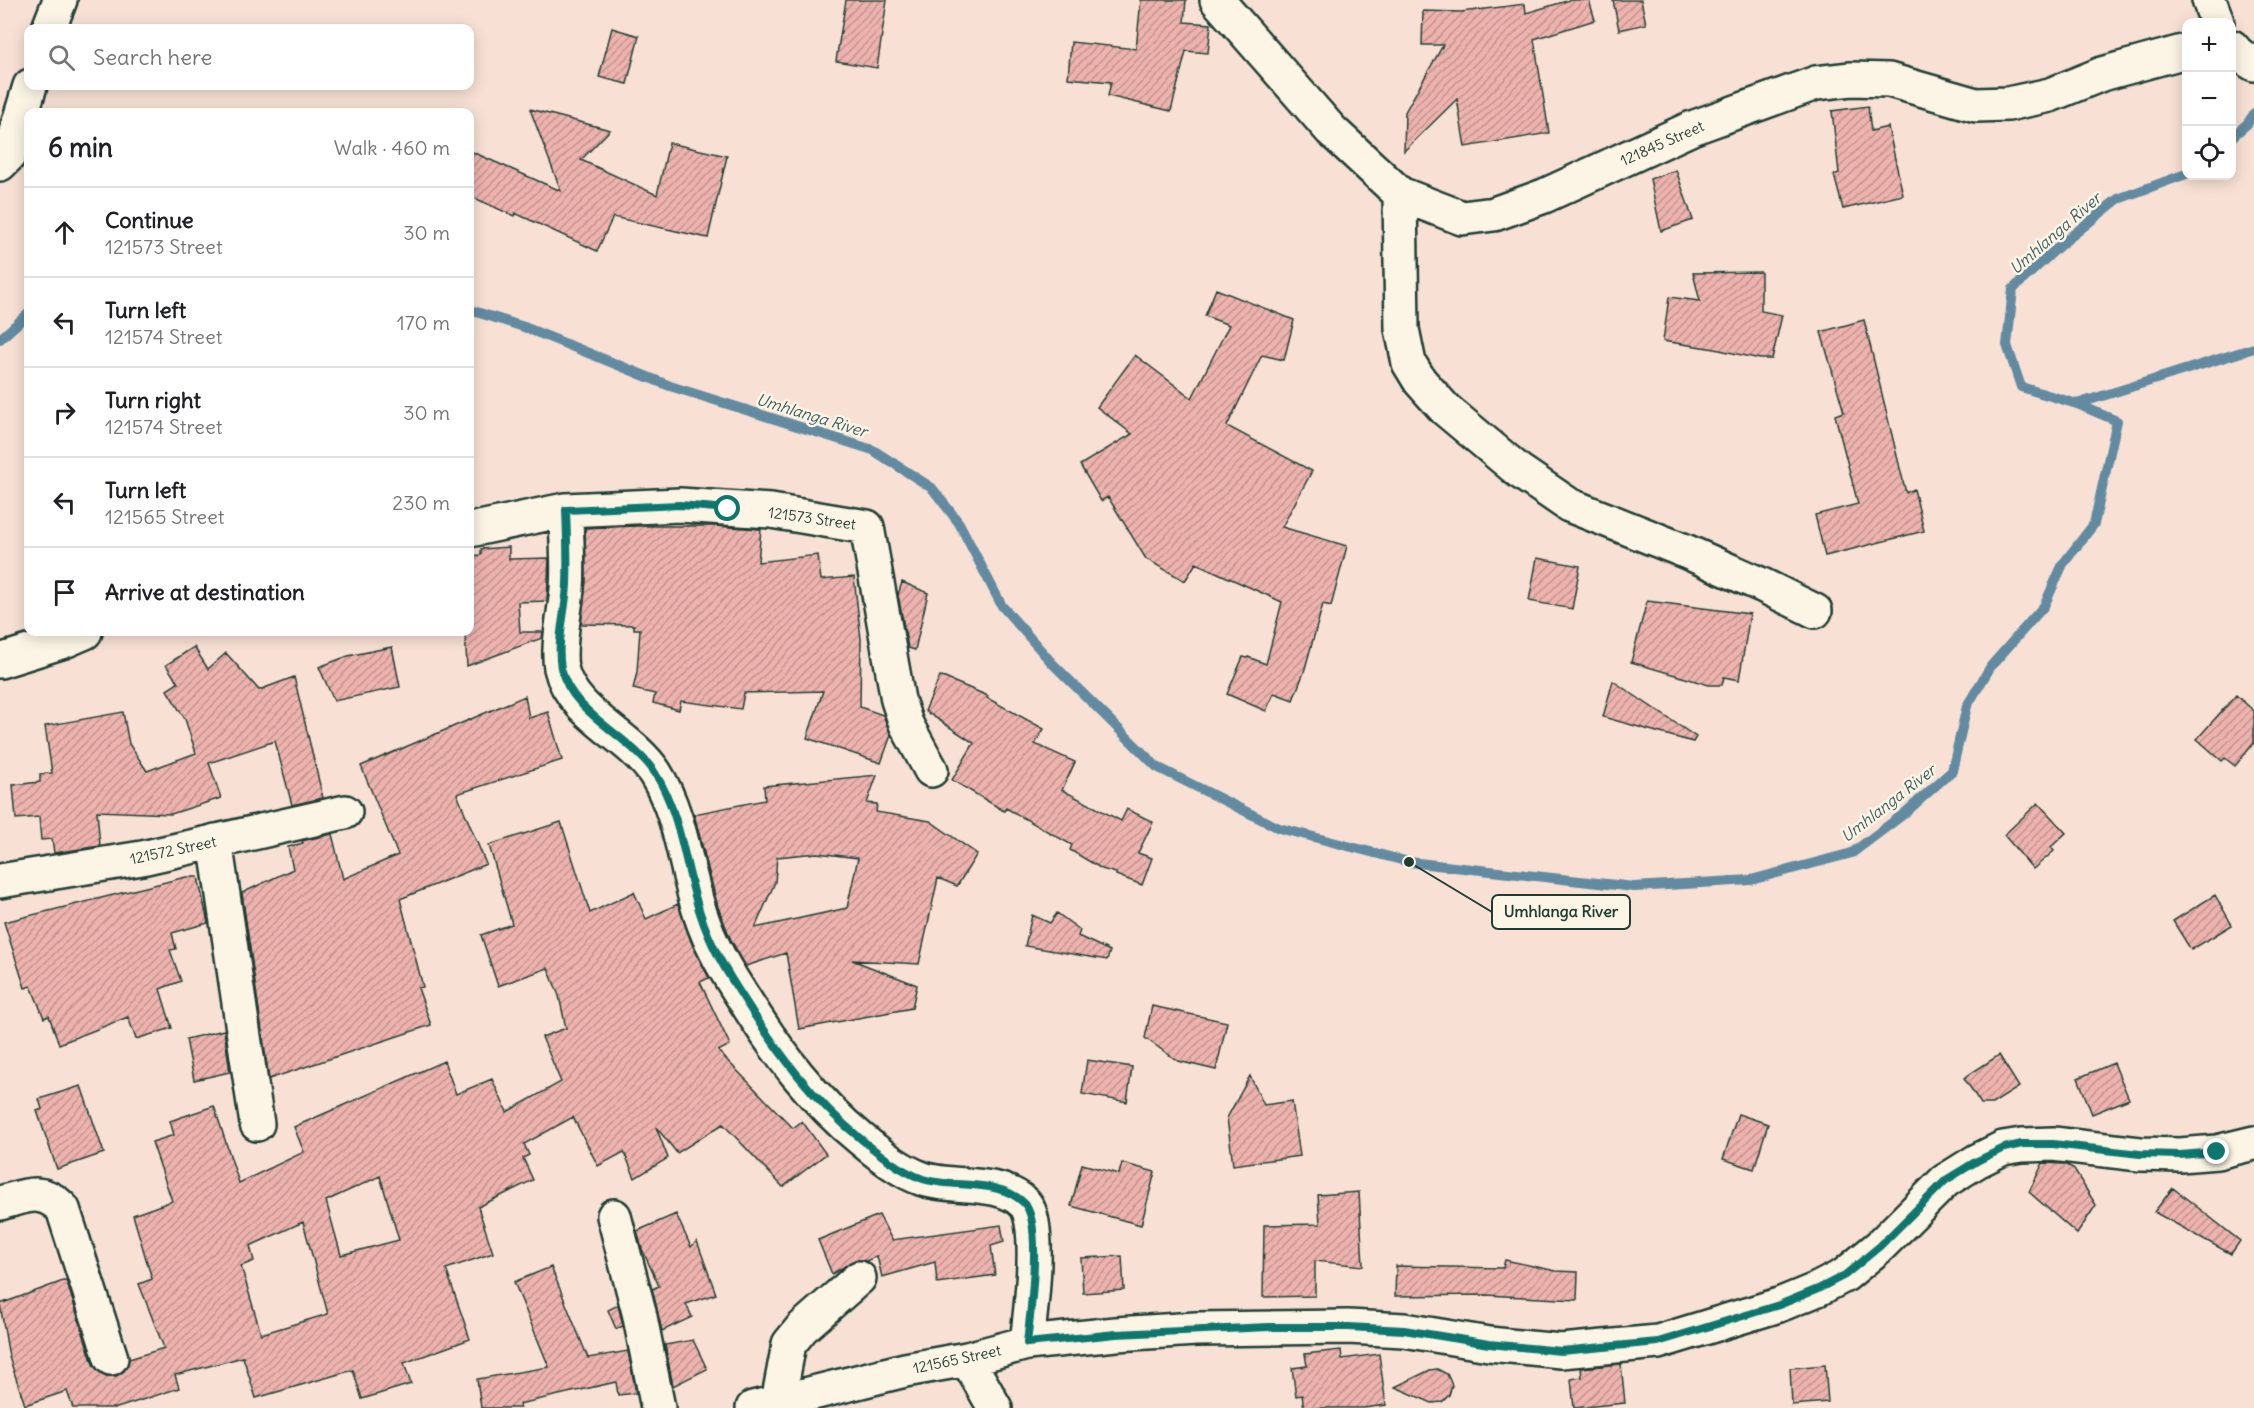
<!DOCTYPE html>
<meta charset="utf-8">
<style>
:root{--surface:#fff;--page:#f2f2f2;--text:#202124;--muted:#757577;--line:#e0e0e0}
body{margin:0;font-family:Delius,sans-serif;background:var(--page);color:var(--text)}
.controls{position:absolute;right:18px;top:18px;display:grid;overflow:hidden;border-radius:12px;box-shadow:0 3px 15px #0003}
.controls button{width:54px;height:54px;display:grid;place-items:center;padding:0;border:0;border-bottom:2px solid var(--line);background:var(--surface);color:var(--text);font:30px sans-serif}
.stop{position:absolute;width:18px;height:18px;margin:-14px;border:4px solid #0f766e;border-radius:50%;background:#fff}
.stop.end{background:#0f766e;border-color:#fff;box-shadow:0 2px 6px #0008}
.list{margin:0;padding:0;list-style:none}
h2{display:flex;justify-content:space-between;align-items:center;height:78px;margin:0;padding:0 24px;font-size:26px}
h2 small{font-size:20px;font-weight:400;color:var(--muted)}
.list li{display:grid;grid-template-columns:39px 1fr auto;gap:18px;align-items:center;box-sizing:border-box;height:90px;padding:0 24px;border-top:2px solid var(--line)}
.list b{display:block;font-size:22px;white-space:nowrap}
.list p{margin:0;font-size:20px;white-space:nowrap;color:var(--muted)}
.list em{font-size:20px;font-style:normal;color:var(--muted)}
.icon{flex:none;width:33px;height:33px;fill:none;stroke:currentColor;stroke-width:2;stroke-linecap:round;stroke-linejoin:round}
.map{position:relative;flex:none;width:2254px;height:1408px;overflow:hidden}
.search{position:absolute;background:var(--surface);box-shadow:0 3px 15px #0003;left:24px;top:24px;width:450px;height:66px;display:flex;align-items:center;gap:15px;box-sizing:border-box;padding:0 21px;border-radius:12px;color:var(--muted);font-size:22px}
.panel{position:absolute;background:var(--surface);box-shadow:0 3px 15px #0003;left:24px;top:108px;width:450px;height:528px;border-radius:12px}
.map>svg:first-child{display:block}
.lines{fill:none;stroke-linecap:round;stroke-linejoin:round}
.stream{stroke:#628ba1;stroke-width:10}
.building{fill:url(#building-hatch);stroke:#1f3d34;stroke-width:1.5;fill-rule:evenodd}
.street-casing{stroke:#1f3d34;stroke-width:38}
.street{stroke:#fcf5e5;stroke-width:33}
.route{stroke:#0f766e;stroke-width:8}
.labels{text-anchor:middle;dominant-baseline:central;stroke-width:5;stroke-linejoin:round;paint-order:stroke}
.street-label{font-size:15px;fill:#1f3d34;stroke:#fcf5e5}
.water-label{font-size:16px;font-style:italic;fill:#3b5e62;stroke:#fcf5e5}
.leader{fill:none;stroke:#1f3d34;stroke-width:2}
.callout-dot{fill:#1f3d34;stroke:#fcf5e5;stroke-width:2}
.callout{fill:#fcf5e5;stroke:#1f3d34;stroke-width:2}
.callout-label{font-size:16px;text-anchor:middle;font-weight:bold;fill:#1f3d34}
</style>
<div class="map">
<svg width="2254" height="1408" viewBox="0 0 2254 1408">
<defs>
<pattern id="building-hatch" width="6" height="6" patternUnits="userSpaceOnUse" patternTransform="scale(1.5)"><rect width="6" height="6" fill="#eeb3ae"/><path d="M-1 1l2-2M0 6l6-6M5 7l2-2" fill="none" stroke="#c0938e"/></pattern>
</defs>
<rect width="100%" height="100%" fill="#f8e1d4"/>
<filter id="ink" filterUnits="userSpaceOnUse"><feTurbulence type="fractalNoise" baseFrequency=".0167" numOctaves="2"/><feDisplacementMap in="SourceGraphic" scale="12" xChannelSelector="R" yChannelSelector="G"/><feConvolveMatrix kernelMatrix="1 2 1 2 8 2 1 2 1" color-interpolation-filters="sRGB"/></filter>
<g filter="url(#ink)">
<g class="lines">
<path class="stream" d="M 2232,137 L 2247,124 L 2254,114
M 470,310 L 524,327 L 670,386 L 873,450 L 932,488 L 959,523 L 1002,606 L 1052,663 L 1157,767 L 1279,828 L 1409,862 L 1634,887 L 1751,880 L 1852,853 L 1905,813 L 1952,771 L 1967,706 L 1991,666 L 2044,606 L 2063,564 L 2094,524 L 2117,421 L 2077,404 L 2021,387 L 2007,345 L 2013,289 L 2059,246 L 2118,199 L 2186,174
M 0,339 L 28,314
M 2077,404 L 2254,348"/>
</g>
<path class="building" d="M 846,0 L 887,0 L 877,68 L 836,61 Z
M 1141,0 L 1186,0 L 1184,22 L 1211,24 L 1208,53 L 1186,51 L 1171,111 L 1108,96 L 1111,82 L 1068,78 L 1071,42 L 1136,49 Z
M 1570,0 L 1589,0 L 1595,20 L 1534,39 L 1549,133 L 1465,147 L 1457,99 L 1404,151 L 1405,112 L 1443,45 L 1422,45 L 1423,11 L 1461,12 L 1525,4 L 1526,13 Z
M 1613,0 L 1641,0 L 1646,24 L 1619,30 Z
M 612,28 L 639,36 L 627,84 L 599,77 Z
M 1868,106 L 1871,131 L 1888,127 L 1903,195 L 1843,209 L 1834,175 L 1839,173 L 1832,111 Z
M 530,109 L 610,130 L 581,160 L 657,195 L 669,143 L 727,156 L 708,238 L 613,217 L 597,251 L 515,213 L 514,216 L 470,196 L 470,151 L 561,191 Z
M 1676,170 L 1693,220 L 1661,231 L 1650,179 Z
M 1761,272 L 1761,311 L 1782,315 L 1772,359 L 1760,359 L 1715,349 L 1663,341 L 1669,297 L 1700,301 L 1693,273 Z
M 1216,289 L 1294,320 L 1284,360 L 1262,355 L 1227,426 L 1312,471 L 1282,527 L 1347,546 L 1331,606 L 1323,604 L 1304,672 L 1293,700 L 1274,693 L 1266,711 L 1227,694 L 1243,657 L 1247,658 L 1248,657 L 1266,664 L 1282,602 L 1196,563 L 1185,581 L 1146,559 L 1108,497 L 1101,501 L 1080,465 L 1132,434 L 1097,407 L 1135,355 L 1192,398 L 1229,325 L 1205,316 Z
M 1864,320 L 1906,493 L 1914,489 L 1924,531 L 1825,556 L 1815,515 L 1858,504 L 1835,415 L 1844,412 L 1821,332 Z
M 637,526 L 714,526 L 761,529 L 758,562 L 818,555 L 821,580 L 854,577 L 861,639 L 860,707 L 883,715 L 891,735 L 881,763 L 807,738 L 823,691 L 744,693 L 741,709 L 681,701 L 679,710 L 653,703 L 655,694 L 633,689 L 637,672 L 640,629 L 634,629 L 634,625 L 581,624 L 586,580 L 585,528 Z
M 509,547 L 509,559 L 549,558 L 547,601 L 518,602 L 520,632 L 543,632 L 542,638 L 467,666 L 465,632 L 470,632 L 470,556 L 481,555 L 481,549 Z
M 1537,558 L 1580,566 L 1572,609 L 1529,601 Z
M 902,582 L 928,593 L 915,650 L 908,648 L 898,595 Z
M 1647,601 L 1750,614 L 1739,680 L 1724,677 L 1722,685 L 1709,685 L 1631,662 Z
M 194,647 L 208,669 L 226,653 L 259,690 L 294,677 L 323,798 L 292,805 L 275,741 L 209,763 L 221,798 L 171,814 L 97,811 L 100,846 L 54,853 L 52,839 L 41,840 L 39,817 L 16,819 L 13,785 L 40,782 L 40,774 L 52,773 L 45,726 L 123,712 L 129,744 L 147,771 L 196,753 L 185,719 L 167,690 L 178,683 L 166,665 Z
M 392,647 L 400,687 L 334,701 L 319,667 L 348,656 Z
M 940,676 L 988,696 L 987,698 L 1044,729 L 1035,744 L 1075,762 L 1062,790 L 1121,821 L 1127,809 L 1153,822 L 1138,853 L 1152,858 L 1142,885 L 1116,875 L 1116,873 L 1102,869 L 1070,850 L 1072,845 L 1006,808 L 1004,811 L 952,780 L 974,743 L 925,711 Z
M 1613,681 L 1696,737 L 1693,742 L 1603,717 Z
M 2236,695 L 2254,711 L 2254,743 L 2235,766 L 2225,758 L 2222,761 L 2197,739 Z
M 525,696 L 529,718 L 548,712 L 562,760 L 457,794 L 486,864 L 400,899 L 423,987 L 418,988 L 431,1025 L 269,1079 L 242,893 L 293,869 L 288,847 L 303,843 L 302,841 L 332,834 L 343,879 L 398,855 L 361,766 Z
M 877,775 L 867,803 L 877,804 L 876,812 L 930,821 L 977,854 L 957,886 L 938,878 L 919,964 L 852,960 L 917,985 L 912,1008 L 799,1029 L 786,953 L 746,966 L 731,940 L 718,907 L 694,814 L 765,800 L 764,786 ZM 817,853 L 858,858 L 847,908 L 755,928 L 775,882 L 777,857 Z
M 2038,803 L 2066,833 L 2051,847 L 2054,851 L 2033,869 L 2004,835 Z
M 561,822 L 590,913 L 634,892 L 646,919 L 678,904 L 692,944 L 709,978 L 700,982 L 730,1045 L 718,1051 L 793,1128 L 802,1121 L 826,1154 L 783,1187 L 723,1124 L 677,1153 L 656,1127 L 668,1158 L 635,1178 L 624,1152 L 598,1166 L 573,1117 L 524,1144 L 529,1155 L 523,1158 L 533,1180 L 478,1207 L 493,1253 L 446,1269 L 470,1339 L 404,1363 L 411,1384 L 362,1399 L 353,1370 L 256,1398 L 243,1357 L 175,1375 L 179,1388 L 117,1408 L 73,1408 L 67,1391 L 25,1405 L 9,1357 L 0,1304 L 66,1280 L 93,1364 L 98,1371 L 106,1376 L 116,1376 L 124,1371 L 129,1359 L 164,1348 L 139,1284 L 152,1279 L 133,1215 L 172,1201 L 152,1142 L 174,1135 L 170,1121 L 214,1106 L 239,1183 L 304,1152 L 294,1127 L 444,1061 L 456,1094 L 492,1079 L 507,1112 L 561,1082 L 542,1037 L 566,1028 L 559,996 L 548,968 L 498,986 L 481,935 L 512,924 L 489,845 ZM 380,1176 L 399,1240 L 341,1255 L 326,1201 ZM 303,1222 L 328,1314 L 261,1334 L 241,1266 L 254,1261 L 250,1246 Z
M 186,877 L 198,877 L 208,923 L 172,933 L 176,949 L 170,950 L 181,981 L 160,989 L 172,1028 L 136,1039 L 128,1017 L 59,1044 L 49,1016 L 44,1018 L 31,986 L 25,988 L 4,922 Z
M 2215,895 L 2232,925 L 2191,950 L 2173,921 Z
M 1057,913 L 1080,930 L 1078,936 L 1110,951 L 1107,960 L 1025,946 L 1032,915 L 1050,923 Z
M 1152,1006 L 1227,1022 L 1216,1070 L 1178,1061 L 1145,1038 Z
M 224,1030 L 230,1072 L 194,1080 L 186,1039 Z
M 1999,1055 L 2019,1087 L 1992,1104 L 1981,1104 L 1964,1078 Z
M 1087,1060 L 1132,1067 L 1127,1102 L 1082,1094 Z
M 2114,1063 L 2129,1099 L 2092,1114 L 2078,1078 Z
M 1250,1076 L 1264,1105 L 1292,1101 L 1300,1156 L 1233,1165 L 1227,1118 Z
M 81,1086 L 104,1153 L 57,1169 L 37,1111 L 42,1109 L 39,1099 Z
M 1738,1114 L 1768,1124 L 1754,1169 L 1723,1159 Z
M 1122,1163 L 1155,1172 L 1141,1225 L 1071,1206 L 1082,1164 L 1119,1174 Z
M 2043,1163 L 2065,1164 L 2073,1168 L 2096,1205 L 2077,1234 L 2029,1192 Z
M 2173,1188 L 2240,1241 L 2231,1254 L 2154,1212 Z
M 1359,1192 L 1363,1266 L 1315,1261 L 1315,1296 L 1263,1297 L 1264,1225 L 1320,1224 L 1318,1195 Z
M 676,1214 L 691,1247 L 697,1241 L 716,1294 L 686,1304 L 692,1317 L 662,1331 L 652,1289 L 659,1286 L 642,1249 L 637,1231 Z
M 879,1215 L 892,1240 L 1001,1225 L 1004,1242 L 991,1246 L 995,1275 L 937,1283 L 935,1262 L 882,1277 L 877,1256 L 866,1261 L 855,1260 L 832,1274 L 818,1240 Z
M 1122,1256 L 1124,1290 L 1083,1293 L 1081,1258 Z
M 1505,1260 L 1556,1271 L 1578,1272 L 1577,1300 L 1486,1295 L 1395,1296 L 1396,1266 L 1503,1268 Z
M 551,1267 L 588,1358 L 628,1351 L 636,1393 L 618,1395 L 616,1382 L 519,1404 L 520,1408 L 481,1408 L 477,1379 L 549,1367 L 514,1282 Z
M 618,1305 L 623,1326 L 616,1329 L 608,1310 Z
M 693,1340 L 707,1369 L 673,1386 L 665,1345 Z
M 1341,1350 L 1342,1359 L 1379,1354 L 1386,1405 L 1364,1408 L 1304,1408 L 1302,1395 L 1296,1396 L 1292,1368 L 1307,1366 L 1305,1354 Z
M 1621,1364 L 1625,1403 L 1574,1408 L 1571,1379 L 1582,1377 L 1581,1368 Z
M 1825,1365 L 1828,1402 L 1792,1405 L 1790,1368 Z
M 1437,1369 L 1447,1374 L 1452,1385 L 1449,1395 L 1442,1402 L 1432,1403 L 1395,1387 L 1430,1370 Z"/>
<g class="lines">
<defs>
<path id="street" d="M 1217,0 L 1331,130 L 1400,194 L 1462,218 L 1494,214 L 1544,196 L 1692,128 L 1816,83 L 1851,79 L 1889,80 L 1976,105 L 2008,104 L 2050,95 L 2102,74 L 2186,51
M 2209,0 L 2217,22
M 49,28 L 60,0
M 2232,47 L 2238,54 L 2254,64
M 0,164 L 9,155 L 30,86
M 1400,194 L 1402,329 L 1409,363 L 1420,381 L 1445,409 L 1519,471 L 1569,505 L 1685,551 L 1762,585 L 1815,611
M 565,510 C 567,536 569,563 567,589 C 565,613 557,646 561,668 C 571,714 630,735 655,773 C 681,814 685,867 700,913 C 711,947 727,973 746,1002 C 778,1053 814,1101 861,1139 C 879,1154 900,1171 923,1179 C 953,1189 1000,1179 1024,1203 C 1043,1221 1030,1317 1027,1343
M 470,530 L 565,510 L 680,505 L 771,511 L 867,527 L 898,700 L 906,724 L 931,770
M 0,661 L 64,641 L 85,632
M 215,841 L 257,1124
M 0,881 L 142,858 L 345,812
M 0,1203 C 27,1196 42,1187 63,1209 L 111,1358
M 614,1216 L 639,1312 L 658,1408
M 967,1359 L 995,1408
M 778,1402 L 789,1344 L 802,1328 L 859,1278
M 753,1408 L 905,1370 L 967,1359 L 1027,1343 L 1116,1334 L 1196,1329 L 1348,1327 L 1404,1330 L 1489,1344 L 1561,1351 L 1658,1342 L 1779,1305 L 1818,1289 L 1845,1275 L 1880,1246 L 1945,1181 L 1977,1161 L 2003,1148 L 2022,1145 L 2053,1144 L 2140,1154 L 2180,1155 L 2217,1152 L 2254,1143"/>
</defs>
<use href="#street" class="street-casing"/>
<use href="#street" class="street"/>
</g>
</g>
<g class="lines" filter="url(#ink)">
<path class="route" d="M 728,509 L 680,505 L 566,510 C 567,535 568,559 567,584 C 566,611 556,642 561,668 C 571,714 630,735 655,773 C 681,814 685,867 700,913 C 711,947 727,973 746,1002 C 778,1053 814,1101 861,1139 C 879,1154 900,1171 923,1179 C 954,1189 999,1178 1024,1203 C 1043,1221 1030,1317 1027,1343 L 1116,1334 L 1269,1327 L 1348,1327 L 1404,1330 L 1489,1344 L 1561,1351 L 1658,1342 L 1779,1305 L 1818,1289 L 1845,1275 L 1880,1246 L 1946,1180 L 1977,1161 L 2004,1148 L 2022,1144 L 2053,1144 L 2140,1154 L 2180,1155 L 2217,1152"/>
</g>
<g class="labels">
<g class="street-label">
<text transform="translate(1662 143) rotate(-24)">121845 Street</text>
<text transform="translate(812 518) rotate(8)">121573 Street</text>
<text transform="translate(173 850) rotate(-12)">121572 Street</text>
<text transform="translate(957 1359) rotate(-12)">121565 Street</text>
</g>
<g class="water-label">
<text transform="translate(2055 233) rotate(-41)">Umhlanga River</text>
<text transform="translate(812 415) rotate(17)">Umhlanga River</text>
<text transform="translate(1888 803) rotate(-38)">Umhlanga River</text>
</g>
</g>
<path class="leader" d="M1409 862L1492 912"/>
<circle class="callout-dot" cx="1409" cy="862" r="6"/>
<rect class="callout" x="1492" y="895" width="138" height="34" rx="6"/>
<g class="callout-label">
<text x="1561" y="917">Umhlanga River</text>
</g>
</svg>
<div class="controls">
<button>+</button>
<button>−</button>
<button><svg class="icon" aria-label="locate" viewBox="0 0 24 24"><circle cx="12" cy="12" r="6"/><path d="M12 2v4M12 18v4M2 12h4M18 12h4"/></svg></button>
</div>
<div class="stop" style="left:728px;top:509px"></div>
<div class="stop end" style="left:2217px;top:1152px"></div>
<div class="search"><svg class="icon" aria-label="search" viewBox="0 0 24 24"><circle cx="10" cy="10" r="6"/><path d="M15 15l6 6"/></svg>Search here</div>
<section class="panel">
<h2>6 min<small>Walk · 460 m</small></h2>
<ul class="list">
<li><svg class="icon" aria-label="ahead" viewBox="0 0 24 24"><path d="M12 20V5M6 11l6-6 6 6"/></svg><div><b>Continue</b><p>121573 Street</p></div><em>30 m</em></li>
<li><svg class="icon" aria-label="left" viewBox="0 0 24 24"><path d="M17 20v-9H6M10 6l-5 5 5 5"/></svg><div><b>Turn left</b><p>121574 Street</p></div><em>170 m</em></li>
<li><svg class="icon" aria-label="right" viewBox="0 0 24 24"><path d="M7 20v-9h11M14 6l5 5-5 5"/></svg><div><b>Turn right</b><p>121574 Street</p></div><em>30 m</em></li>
<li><svg class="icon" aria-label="left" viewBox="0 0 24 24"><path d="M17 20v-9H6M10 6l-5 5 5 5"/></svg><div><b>Turn left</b><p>121565 Street</p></div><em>230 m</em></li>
<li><svg class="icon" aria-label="arrive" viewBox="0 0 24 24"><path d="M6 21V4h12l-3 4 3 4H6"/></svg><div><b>Arrive at destination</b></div></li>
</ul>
</section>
</div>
